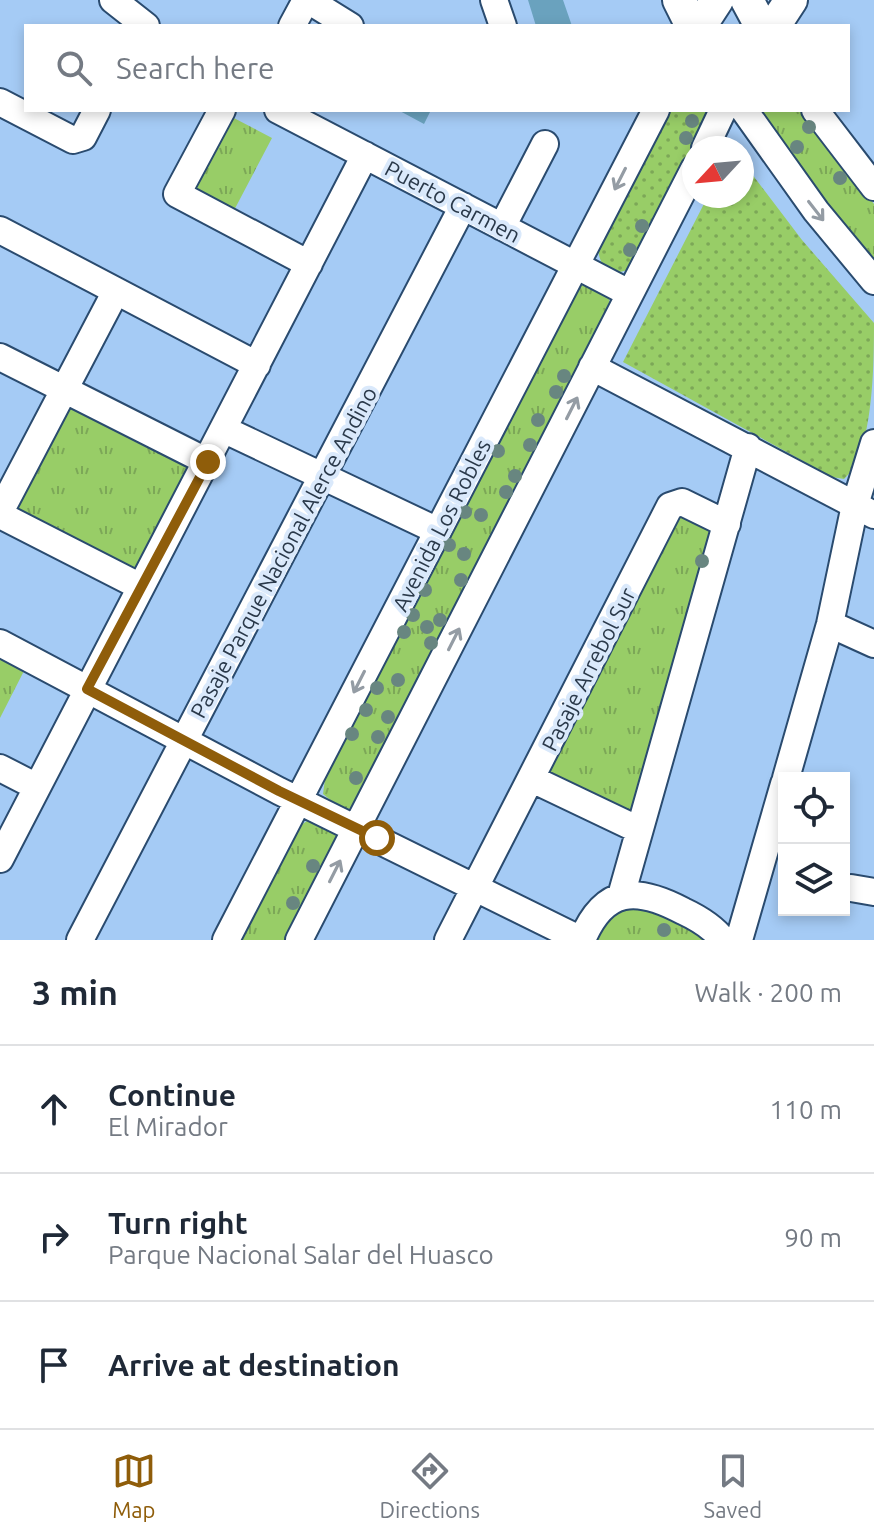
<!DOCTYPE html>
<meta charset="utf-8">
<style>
:root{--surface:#fff;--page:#f2f2f3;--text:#1f2937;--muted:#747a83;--line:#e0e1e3;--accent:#8f5d0a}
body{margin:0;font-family:Ubuntu,sans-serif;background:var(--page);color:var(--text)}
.controls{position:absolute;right:24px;bottom:24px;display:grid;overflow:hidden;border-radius:0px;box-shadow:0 4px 12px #0003}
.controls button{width:72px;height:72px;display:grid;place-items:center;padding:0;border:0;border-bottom:2px solid var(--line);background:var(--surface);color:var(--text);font:40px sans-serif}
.compass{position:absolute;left:682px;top:136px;width:72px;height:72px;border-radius:50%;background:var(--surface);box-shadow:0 4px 12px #0003;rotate:244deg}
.stop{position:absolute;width:24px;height:24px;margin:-18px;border:6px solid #8f5d0a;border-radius:50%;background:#fff}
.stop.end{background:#8f5d0a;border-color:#fff;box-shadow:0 2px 8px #0008}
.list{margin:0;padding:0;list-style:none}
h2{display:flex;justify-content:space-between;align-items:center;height:104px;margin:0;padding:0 32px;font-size:34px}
h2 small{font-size:26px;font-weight:400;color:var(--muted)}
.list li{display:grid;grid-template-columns:52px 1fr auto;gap:24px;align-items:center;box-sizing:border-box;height:128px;padding:0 32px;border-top:2px solid var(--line)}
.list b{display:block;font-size:30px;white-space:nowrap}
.list p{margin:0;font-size:26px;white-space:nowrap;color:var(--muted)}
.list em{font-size:26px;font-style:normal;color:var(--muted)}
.icon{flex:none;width:44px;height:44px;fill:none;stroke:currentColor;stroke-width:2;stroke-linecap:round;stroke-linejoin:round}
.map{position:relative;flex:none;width:874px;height:940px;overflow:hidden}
.search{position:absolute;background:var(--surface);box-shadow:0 4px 12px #0003;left:24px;right:24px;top:24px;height:88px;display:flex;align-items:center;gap:20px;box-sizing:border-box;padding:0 28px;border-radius:0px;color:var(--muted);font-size:30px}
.sheet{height:488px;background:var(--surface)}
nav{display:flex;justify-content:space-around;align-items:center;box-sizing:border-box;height:112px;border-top:2px solid var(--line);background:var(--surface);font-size:22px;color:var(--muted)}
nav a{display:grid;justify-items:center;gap:4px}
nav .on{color:var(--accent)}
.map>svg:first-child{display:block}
.grass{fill:url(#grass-dots)}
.park{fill:url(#park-tufts)}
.building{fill:#6aa2be}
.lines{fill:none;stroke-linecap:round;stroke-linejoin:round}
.minor-casing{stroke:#2a4b6f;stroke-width:30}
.major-casing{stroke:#2a4b6f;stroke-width:36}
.minor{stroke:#fff;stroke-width:26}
.major{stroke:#fff;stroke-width:32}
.tree{fill:#688680}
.oneway{stroke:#949ca4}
.route{stroke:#8f5d0a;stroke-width:10}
.labels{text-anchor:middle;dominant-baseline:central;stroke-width:8;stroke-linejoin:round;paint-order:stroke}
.street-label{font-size:22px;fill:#2a394a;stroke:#dae9fb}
</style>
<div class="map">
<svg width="874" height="940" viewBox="0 0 874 940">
<defs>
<pattern id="grass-dots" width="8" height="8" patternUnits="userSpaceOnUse" patternTransform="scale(2)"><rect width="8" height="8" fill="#98cd67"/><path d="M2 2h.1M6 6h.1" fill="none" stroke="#7ca757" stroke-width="1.8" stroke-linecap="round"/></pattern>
<pattern id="park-tufts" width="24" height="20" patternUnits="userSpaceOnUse" patternTransform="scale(2)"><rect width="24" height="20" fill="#98cd67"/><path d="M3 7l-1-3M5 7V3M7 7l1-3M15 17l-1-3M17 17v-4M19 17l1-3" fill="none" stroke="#7ca757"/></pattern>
</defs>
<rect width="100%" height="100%" fill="#a5cbf5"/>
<path class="grass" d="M 669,110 L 713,110 L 631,268 C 609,281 593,260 600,239 Z
M 742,161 L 802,240 L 874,323 C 874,361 874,454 844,479 L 832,477 L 623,362 L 708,196 L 742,196 Z"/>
<path class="park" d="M 754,110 L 804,110 L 874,204 L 874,266 Z
M 230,116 L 272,138 L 230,218 L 189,192 Z
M 588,283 L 608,294 L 611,308 L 352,809 L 340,808 L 323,794 L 325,779 L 577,287 Z
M 69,405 L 193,466 L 138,571 L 14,513 Z
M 682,510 L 715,529 L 637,818 L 550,781 L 546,766 Z
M 0,655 L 26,667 L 0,718 Z
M 310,819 L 337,832 L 338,838 L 288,940 L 241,940 L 301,825 Z
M 650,907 L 710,940 L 593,940 L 615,910 Z"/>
<path class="building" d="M 528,0 L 563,0 L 572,26 L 536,26 Z
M 398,110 L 431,110 L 424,124 Z"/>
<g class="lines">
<defs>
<path id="minor" d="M 113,0 L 146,26
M 308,0 L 350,26
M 494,0 L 503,26
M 292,26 L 306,0
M 0,102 L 73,140 L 83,137 L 97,110
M 222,110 L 177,194 L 309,264
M 278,110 L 629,293
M 744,110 L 816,211 L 874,281
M 815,110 L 874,187
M 705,148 L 723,110
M 502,227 L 545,144
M 0,230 L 257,365
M 0,357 L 208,462
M 592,367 L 874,515
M 225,430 L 438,531
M 0,512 L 116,291
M 0,515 L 141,587
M 830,624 L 874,644
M 0,643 L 279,791 L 581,940
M 0,768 L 37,787
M 786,778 L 830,624 L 855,505 L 874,443
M 532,779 L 639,830
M 0,859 L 365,155
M 851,888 L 874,892
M 621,896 L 748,447
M 80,940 L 463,206
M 226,940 L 656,110
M 299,940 L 694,169
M 448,940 L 670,506 L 682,502 L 727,524
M 582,940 C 604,887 636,886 683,911 C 698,918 713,927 723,940
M 739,940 L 784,784"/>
<path id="major" d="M 679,0 L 692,26
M 747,0 L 761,26
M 700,26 L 717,0
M 774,26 L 791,0"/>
</defs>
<use href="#minor" class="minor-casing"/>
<use href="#major" class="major-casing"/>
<use href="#minor" class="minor"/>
<use href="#major" class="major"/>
</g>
<g class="tree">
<circle cx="692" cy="121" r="7"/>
<circle cx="809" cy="127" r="7"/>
<circle cx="686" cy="138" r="7"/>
<circle cx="797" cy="147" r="7"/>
<circle cx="840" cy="178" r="7"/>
<circle cx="642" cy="226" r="7"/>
<circle cx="630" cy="250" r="7"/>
<circle cx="564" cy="376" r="7"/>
<circle cx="556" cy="392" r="7"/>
<circle cx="538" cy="420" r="7"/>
<circle cx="530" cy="445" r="7"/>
<circle cx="498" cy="451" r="7"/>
<circle cx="515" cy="476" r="7"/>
<circle cx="506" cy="492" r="7"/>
<circle cx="465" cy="512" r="7"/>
<circle cx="481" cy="515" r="7"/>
<circle cx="449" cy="545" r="7"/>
<circle cx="464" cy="554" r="7"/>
<circle cx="702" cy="561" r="7"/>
<circle cx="461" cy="580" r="7"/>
<circle cx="425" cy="590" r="7"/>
<circle cx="413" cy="615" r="7"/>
<circle cx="440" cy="620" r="7"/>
<circle cx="427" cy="627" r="7"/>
<circle cx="404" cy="632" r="7"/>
<circle cx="431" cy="643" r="7"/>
<circle cx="398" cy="680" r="7"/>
<circle cx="377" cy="688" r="7"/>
<circle cx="366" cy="710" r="7"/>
<circle cx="388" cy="717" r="7"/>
<circle cx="352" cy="734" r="7"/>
<circle cx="378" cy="737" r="7"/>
<circle cx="356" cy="778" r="7"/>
<circle cx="313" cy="866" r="7"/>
<circle cx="293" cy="903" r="7"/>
<circle cx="664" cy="930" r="7"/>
</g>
<defs><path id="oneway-shaft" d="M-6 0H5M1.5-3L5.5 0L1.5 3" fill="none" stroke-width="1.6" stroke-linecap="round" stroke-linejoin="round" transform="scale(2)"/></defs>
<g class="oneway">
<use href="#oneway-shaft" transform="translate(620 179) rotate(117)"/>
<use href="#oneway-shaft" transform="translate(816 211) rotate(52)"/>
<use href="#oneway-shaft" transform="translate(572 408) rotate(-63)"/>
<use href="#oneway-shaft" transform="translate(454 639) rotate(-63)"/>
<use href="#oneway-shaft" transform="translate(359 682) rotate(117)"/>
<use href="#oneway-shaft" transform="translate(335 871) rotate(-63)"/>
</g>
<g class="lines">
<path class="route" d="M 208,462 L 87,689 L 279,791 L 377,838"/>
</g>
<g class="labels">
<g class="street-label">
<text transform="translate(453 201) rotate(28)">Puerto Carmen</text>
<text transform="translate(441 525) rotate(-63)">Avenida Los Robles</text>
<text transform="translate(283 552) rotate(-62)">Pasaje Parque Nacional Alerce Andino</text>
<text transform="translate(588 669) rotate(-63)">Pasaje Arrebol Sur</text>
</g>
</g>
</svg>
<div class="controls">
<button><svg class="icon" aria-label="locate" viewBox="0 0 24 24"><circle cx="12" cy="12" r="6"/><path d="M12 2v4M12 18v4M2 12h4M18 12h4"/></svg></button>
<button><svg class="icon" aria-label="layers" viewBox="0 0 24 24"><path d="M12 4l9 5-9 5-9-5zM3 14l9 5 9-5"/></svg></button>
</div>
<svg class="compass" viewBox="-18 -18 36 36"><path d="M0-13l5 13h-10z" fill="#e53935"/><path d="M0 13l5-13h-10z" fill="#747a83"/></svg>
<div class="stop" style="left:377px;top:838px"></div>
<div class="stop end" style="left:208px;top:462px"></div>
<div class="search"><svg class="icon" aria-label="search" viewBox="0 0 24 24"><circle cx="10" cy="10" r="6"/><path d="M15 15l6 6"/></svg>Search here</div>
</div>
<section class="sheet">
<h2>3 min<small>Walk · 200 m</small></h2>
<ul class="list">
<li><svg class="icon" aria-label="ahead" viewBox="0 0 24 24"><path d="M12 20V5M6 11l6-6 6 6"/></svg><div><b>Continue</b><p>El Mirador</p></div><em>110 m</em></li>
<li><svg class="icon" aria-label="right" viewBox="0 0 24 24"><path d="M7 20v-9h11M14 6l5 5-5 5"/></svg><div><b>Turn right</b><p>Parque Nacional Salar del Huasco</p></div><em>90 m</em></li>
<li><svg class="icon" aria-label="arrive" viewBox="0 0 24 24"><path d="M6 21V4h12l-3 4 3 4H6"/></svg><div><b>Arrive at destination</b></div></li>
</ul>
</section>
<nav>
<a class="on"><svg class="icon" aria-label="map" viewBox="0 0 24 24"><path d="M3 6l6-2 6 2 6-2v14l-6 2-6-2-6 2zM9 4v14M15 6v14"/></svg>Map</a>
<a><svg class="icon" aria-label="directions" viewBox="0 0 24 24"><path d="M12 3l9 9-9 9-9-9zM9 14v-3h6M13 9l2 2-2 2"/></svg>Directions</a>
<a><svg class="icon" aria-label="saved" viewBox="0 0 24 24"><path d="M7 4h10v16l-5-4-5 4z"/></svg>Saved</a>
</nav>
